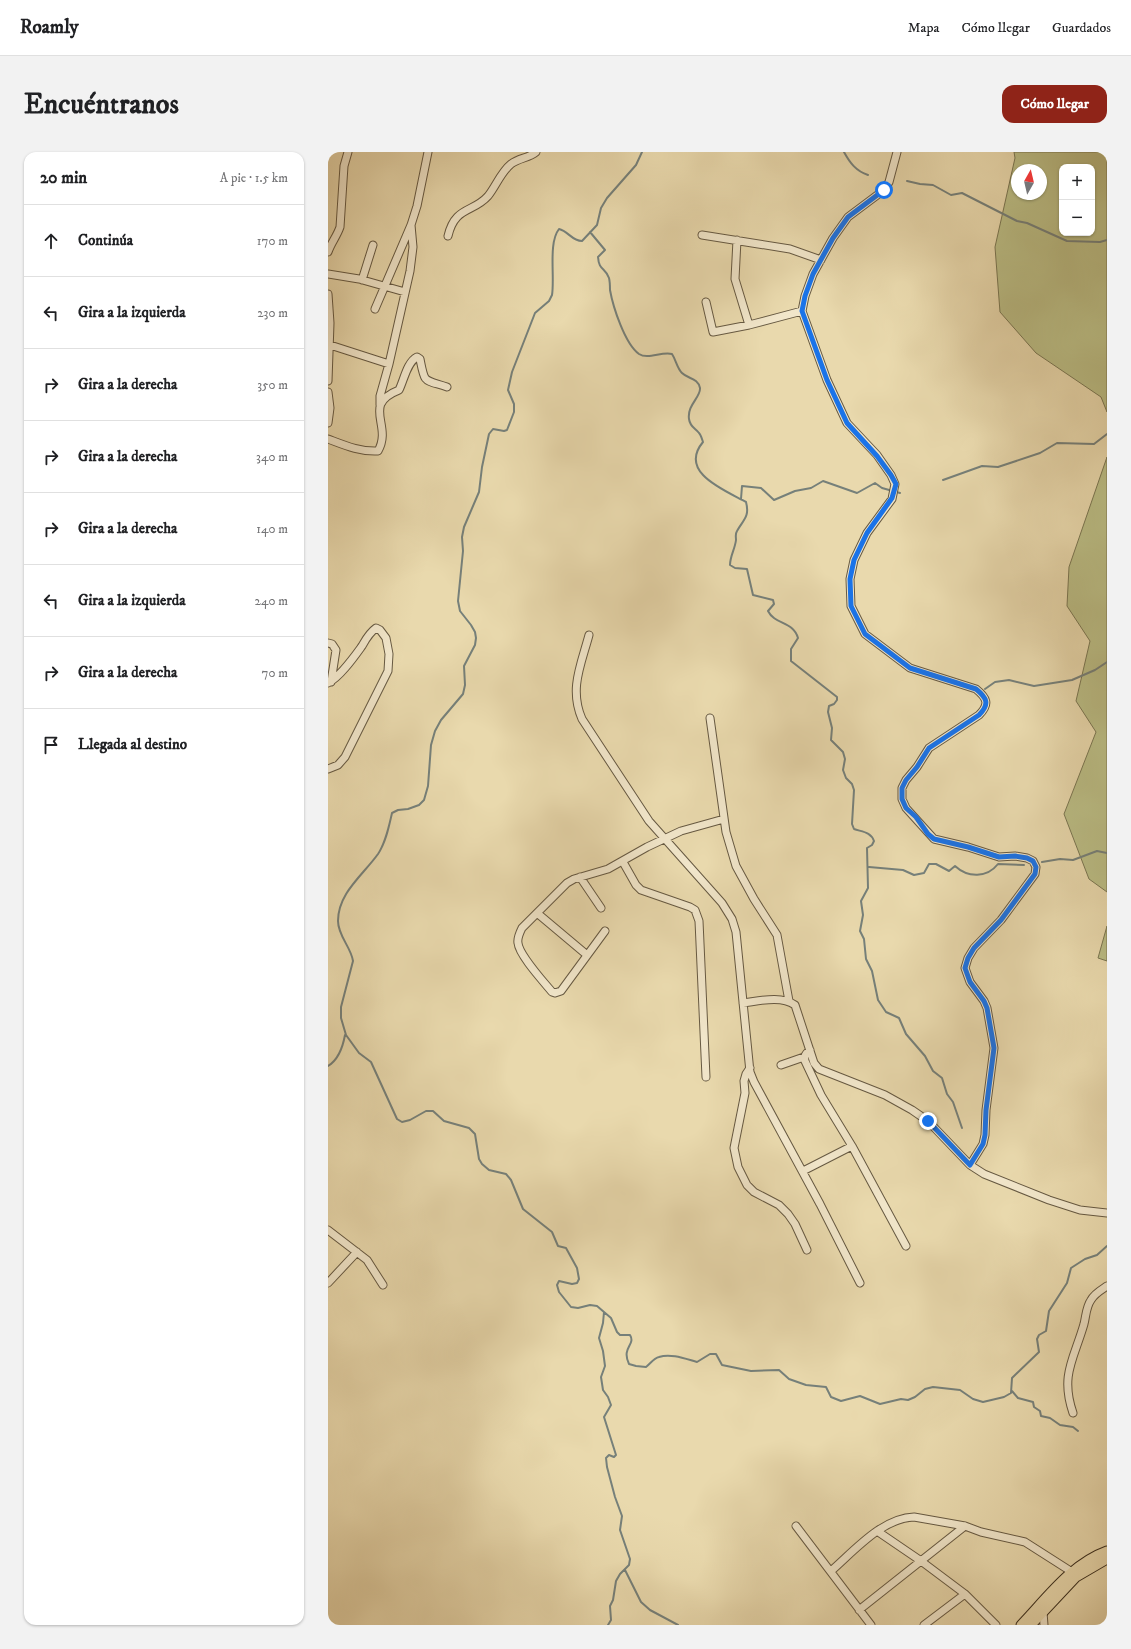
<!DOCTYPE html>
<html lang="es">
<meta charset="utf-8">
<style>
:root{--surface:#fff;--page:#f2f2f2;--text:#202124;--muted:#757577;--line:#e0e0e0;--accent:#8f2418}
body{margin:0;font-family:"IM FELL DW Pica",serif;background:var(--page);color:var(--text)}
.controls{position:absolute;right:12px;top:12px;display:grid;overflow:hidden;border-radius:8px;box-shadow:0 1px 3px #0004}
.controls button{width:36px;height:36px;display:grid;place-items:center;padding:0;border:0;border-bottom:1px solid var(--line);background:var(--surface);color:var(--text);font:20px sans-serif}
.compass{position:absolute;left:683px;top:12px;width:36px;height:36px;border-radius:50%;background:var(--surface);box-shadow:0 1px 3px #0004;rotate:8deg}
.stop{position:absolute;width:12px;height:12px;margin:-9px;border:3px solid #1a73e8;border-radius:50%;background:#fff}
.stop.end{background:#1a73e8;border-color:#fff;box-shadow:0 1px 4px #0008}
.list{margin:0;padding:0;list-style:none}
h2{display:flex;justify-content:space-between;align-items:center;height:52px;margin:0;padding:0 16px;font-size:17px}
h2 small{font-size:13px;font-weight:400;color:var(--muted)}
.list li{display:grid;grid-template-columns:26px 1fr auto;gap:12px;align-items:center;box-sizing:border-box;height:72px;padding:0 16px;border-top:1px solid var(--line)}
.list b{display:block;font-size:15px;white-space:nowrap}
.list em{font-size:13px;font-style:normal;color:var(--muted)}
.icon{flex:none;width:22px;height:22px;fill:none;stroke:currentColor;stroke-width:2;stroke-linecap:round;stroke-linejoin:round}
.map{position:relative;flex:none;width:779px;height:1473px;overflow:hidden;border-radius:12px}
header{display:flex;align-items:center;gap:24px;box-sizing:border-box;height:56px;padding:0 20px;background:var(--surface);border-bottom:1px solid var(--line)}
header strong{font-size:19px}
nav{display:flex;gap:22px;margin-inline-start:auto;font-size:14px}
.intro{display:flex;align-items:center;justify-content:space-between;box-sizing:border-box;height:96px;padding:0 24px}
h1{margin:0;font-size:28px}
.button{padding:10px 18px;border-radius:12px;background:var(--accent);color:#fff;font-size:14px;font-weight:700}
main{display:flex;gap:24px;padding:0 24px}
aside{flex:1;background:var(--surface);border-radius:12px;box-shadow:0 1px 3px #0004}
.map>svg:first-child{display:block}
.green{fill:#bbbe86;stroke:#7a7652;fill-rule:evenodd}
.lines{fill:none;stroke-linecap:round;stroke-linejoin:round}
.stream{stroke:#76807a;stroke-width:2}
.minor-casing{stroke:#665942;stroke-width:9}
.major-casing{stroke:#3a2e1e;stroke-width:11}
.minor{stroke:#f1e6ca;stroke-width:7}
.major{stroke:#e9d9ad;stroke-width:9}
.route{stroke:#1a73e8;stroke-width:5}
</style>
<header>
<strong>Roamly</strong>
<nav><a>Mapa</a><a>Cómo llegar</a><a>Guardados</a></nav>
</header>
<div class="intro"><h1>Encuéntranos</h1><a class="button">Cómo llegar</a></div>
<main>
<aside>
<h2>20 min<small>A pie · 1.5 km</small></h2>
<ul class="list">
<li><svg class="icon" aria-label="ahead" viewBox="0 0 24 24"><path d="M12 20V5M6 11l6-6 6 6"/></svg><div><b>Continúa</b></div><em>170 m</em></li>
<li><svg class="icon" aria-label="left" viewBox="0 0 24 24"><path d="M17 20v-9H6M10 6l-5 5 5 5"/></svg><div><b>Gira a la izquierda</b></div><em>230 m</em></li>
<li><svg class="icon" aria-label="right" viewBox="0 0 24 24"><path d="M7 20v-9h11M14 6l5 5-5 5"/></svg><div><b>Gira a la derecha</b></div><em>350 m</em></li>
<li><svg class="icon" aria-label="right" viewBox="0 0 24 24"><path d="M7 20v-9h11M14 6l5 5-5 5"/></svg><div><b>Gira a la derecha</b></div><em>340 m</em></li>
<li><svg class="icon" aria-label="right" viewBox="0 0 24 24"><path d="M7 20v-9h11M14 6l5 5-5 5"/></svg><div><b>Gira a la derecha</b></div><em>140 m</em></li>
<li><svg class="icon" aria-label="left" viewBox="0 0 24 24"><path d="M17 20v-9H6M10 6l-5 5 5 5"/></svg><div><b>Gira a la izquierda</b></div><em>240 m</em></li>
<li><svg class="icon" aria-label="right" viewBox="0 0 24 24"><path d="M7 20v-9h11M14 6l5 5-5 5"/></svg><div><b>Gira a la derecha</b></div><em>70 m</em></li>
<li><svg class="icon" aria-label="arrive" viewBox="0 0 24 24"><path d="M6 21V4h12l-3 4 3 4H6"/></svg><div><b>Llegada al destino</b></div></li>
</ul>
</aside>
<div class="map">
<svg width="779" height="1473" viewBox="0 0 779 1473">
<rect width="100%" height="100%" fill="#e9d9ad"/>
<filter id="stains"><feTurbulence type="fractalNoise" baseFrequency=".005" numOctaves="4"/><feColorMatrix values="0 0 0 0 .2 0 0 0 0 .09 0 0 0 0 .02 0 0 0 .5 -.17"/></filter>
<radialGradient id="worn" r=".72"><stop offset=".6" stop-color="#630" stop-opacity="0"/><stop offset="1" stop-color="#630" stop-opacity=".3"/></radialGradient>
<path class="green" d="M 686,0 L 779,0 L 779,260 L 773,245 L 708,201 L 672,160 L 667,95 L 687,6 ZM 734,15 L 764,15 L 764,81 L 734,81 ZM 689,18 L 713,18 L 713,42 L 689,42 Z
M 779,305 L 779,740 L 761,727 L 736,662 L 768,580 L 748,549 L 762,489 L 739,454 L 741,415 Z
M 779,774 L 779,809 L 770,806 Z"/>
<g class="lines">
<path class="stream" d="M 314,0 L 308,13 L 279,46 L 273,56 L 269,73 L 254,89 C 244,89 240,79 231,77 C 220,91 227,125 224,143 L 221,149 L 207,161 L 184,220 L 180,238 L 186,252 L 186,260 L 179,278 L 176,279 L 165,277 L 161,282 L 154,315 L 151,340 L 136,375 L 134,385 L 135,399 L 130,449 L 132,459 L 143,473 L 147,480 L 148,486 L 147,493 L 136,514 L 137,533 L 135,542 L 113,568 L 107,579 L 103,593 L 100,634 L 96,648 L 91,653 L 80,657 L 70,658 L 64,661 C 61,674 58,690 50,702 C 35,723 10,741 10,769 C 10,784 23,795 25,809 L 13,855 L 13,866 L 18,883 L 31,901 L 43,910 L 69,967 L 74,970 L 82,968 L 98,959 L 105,959 L 116,969 L 141,976 L 147,982 L 151,1007 L 154,1012 L 161,1018 L 178,1022 L 183,1028 L 195,1057 L 224,1080 L 230,1094 L 238,1096 L 249,1116 L 251,1127 L 249,1131 L 244,1132 L 231,1129 L 229,1133 L 231,1140 L 243,1155 L 250,1156 L 262,1153 L 269,1154 L 283,1166 L 289,1180 L 292,1183 L 302,1183 C 308,1193 293,1195 301,1212 L 308,1214 L 318,1215 C 322,1212 326,1206 331,1205 C 343,1201 358,1207 369,1210 L 382,1202 L 388,1202 L 394,1213 L 423,1219 L 451,1218 L 461,1227 L 478,1233 L 498,1235 L 503,1245 L 513,1249 L 532,1244 L 552,1252 L 573,1247 L 580,1248 L 587,1245 L 597,1237 L 605,1235 L 632,1238 L 645,1247 L 655,1250 L 676,1245 L 683,1241 L 684,1226 L 711,1200 L 709,1187 L 711,1183 L 718,1179 L 721,1159 L 739,1131 L 743,1116 L 757,1107 L 769,1103 L 779,1094
M 516,0 C 522,11 528,19 540,23
M 579,29 L 592,32 L 605,33 L 623,43 L 634,41 L 689,69 L 699,71 L 739,89 L 772,90 L 779,88
M 262,80 L 277,98 L 270,105 C 271,119 277,115 281,126 C 282,130 282,134 282,138 C 285,155 297,192 311,202 C 320,208 334,199 344,202 C 348,208 349,216 354,221 C 360,227 370,226 372,236 C 373,245 359,253 361,267 C 362,275 367,276 371,281 C 373,283 374,287 375,290 C 350,320 396,338 418,350 C 422,365 415,368 409,379 C 407,382 408,385 408,388 C 407,397 402,404 402,413 L 407,416 L 419,417 L 425,443 L 445,448 L 446,452 L 440,459 C 447,473 465,469 470,486 L 463,497 L 463,509 L 509,545 L 509,548 L 506,552 L 501,554 L 500,560 L 504,576 L 503,588 L 515,600 L 517,607 L 515,618 L 518,626 L 524,632 L 526,638 L 524,672 L 526,677 C 535,680 543,680 546,689 L 544,693 L 539,696 L 540,736 L 533,749 L 535,763 L 532,779 L 536,787 L 538,807 L 544,819 L 550,848 L 558,860 L 571,866 L 578,882 L 597,904 L 605,919 L 614,926 L 619,942 L 625,950 L 634,976
M 615,328 L 654,314 L 670,315 L 712,301 L 729,291 L 766,292 L 779,282
M 413,347 L 414,334 L 433,336 L 446,348 L 467,339 L 483,336 L 495,329 L 529,341 L 547,331 L 554,336 L 572,341
M 657,537 L 667,530 L 681,528 L 706,534 L 744,528 L 767,518 L 779,510
M 714,710 L 732,707 L 745,708 L 769,699 L 779,701
M 541,715 L 575,718 L 586,723 L 596,721 L 601,712 L 608,712 L 621,719 L 627,714 C 640,726 659,726 670,712 L 696,713
M 0,914 C 10,908 15,894 17,883
M 276,1160 L 275,1171 L 271,1186 L 275,1199 L 277,1214 L 273,1225 L 275,1238 L 280,1245 L 283,1253 L 276,1265 L 288,1303 L 286,1305 L 281,1303 L 278,1306 L 279,1315 L 287,1345 L 294,1364 L 292,1378 L 302,1407 L 301,1413 L 292,1422 L 288,1429 L 285,1448 L 282,1454 L 283,1468 L 280,1473
M 684,1239 L 690,1246 L 705,1250 L 706,1255 L 712,1259 L 713,1264 L 722,1266 L 732,1273 L 745,1275 L 750,1279
M 297,1418 L 313,1450 L 322,1458 L 350,1473"/>
<defs>
<path id="minor" d="M 569,0 L 561,30 L 556,38 L 520,65 L 505,86 L 485,122 L 477,144 L 474,159 L 499,228 L 519,271 L 549,303 L 563,323 L 567,332 L 564,347 L 539,381 L 526,408 L 522,427 L 523,454 L 537,482 L 582,516 L 648,537 C 659,546 662,552 651,563 L 601,596 L 589,615 L 578,628 L 574,636 L 574,647 L 578,656 L 606,687 L 640,695 L 671,705 L 687,704 L 699,706 L 705,709 L 708,715 L 707,722 L 673,768 L 646,796 L 640,806 L 637,816 L 642,830 L 656,849 L 659,856 L 666,896 L 658,958 L 657,983 L 655,992 L 642,1013
M 374,83 L 462,97 L 493,108
M 120,84 C 127,54 145,61 160,44 C 168,34 173,20 183,12 C 191,6 201,6 208,0
M 409,88 L 407,127 L 421,173
M 0,100 C 3,91 9,84 12,75 L 16,14 L 20,0
M 0,122 L 31,127 L 77,140
M 34,128 L 45,93
M 0,142 L 2,171 L 0,229
M 378,150 L 385,180 L 421,173 L 474,159
M 47,157 L 83,73 L 89,54 L 100,0
M 2,193 L 61,212
M 0,240 L 2,256 L 0,271
M 52,253 L 52,244 L 61,212 L 82,119 L 85,95 L 83,73
M 0,287 C 16,293 32,300 50,299 C 65,273 33,253 71,238 C 76,228 79,210 89,205 L 92,207 C 97,232 95,227 119,235
M 261,483 C 253,513 241,537 254,567 L 321,669 L 394,751 L 404,767 L 408,780 L 422,920 L 426,930 L 492,1052 L 532,1131
M 0,491 L 4,492 L 8,498 L 3,530
M 0,531 C 12,525 26,505 34,494 C 38,487 41,481 48,476 L 52,478 L 58,486 L 61,502 L 60,519 L 17,605 L 10,613 L 0,617
M 382,566 L 398,680 L 408,714 L 426,747 L 449,783 L 461,849
M 295,710 L 308,733 L 313,738 L 362,755 L 367,758 L 371,769 L 378,925
M 252,725 L 273,756
M 209,761 L 259,803
M 277,779 L 233,839 L 227,841 L 224,840 C 215,829 191,803 190,791 C 189,786 192,780 194,776 L 239,731 L 246,727 L 280,717 L 319,695 L 353,679 L 396,667
M 415,851 C 431,849 453,843 467,853 L 486,911 L 491,917 L 557,943 L 584,958 L 600,969 L 642,1013 L 656,1022 L 721,1048 L 752,1058 L 779,1061
M 482,898 C 477,902 476,904 477,909 L 493,943 L 524,994 L 578,1094
M 453,913 L 476,905
M 422,916 L 418,922 L 416,929 L 417,941 L 406,996 L 410,1015 L 419,1033 L 426,1040 L 451,1053 L 460,1062 L 467,1072 L 479,1098
M 475,1019 L 524,994
M 0,1078 L 39,1108 L 55,1133
M 0,1131 L 29,1100
M 745,1261 C 732,1223 746,1207 756,1172 C 758,1164 758,1155 763,1148 C 766,1142 773,1138 779,1134
M 468,1374 L 543,1473
M 549,1379 L 593,1409 L 637,1442 L 668,1473
M 503,1419 C 526,1399 554,1366 586,1365 L 637,1374 L 653,1380 L 697,1390 L 744,1420
M 531,1458 L 637,1374
M 715,1460 L 716,1473
M 596,1473 L 637,1442"/>
<path id="major" d="M 693,1473 C 719,1446 743,1412 779,1399
M 703,1473 L 748,1425 L 779,1407"/>
</defs>
<use href="#minor" class="minor-casing"/>
<use href="#major" class="major-casing"/>
<use href="#minor" class="minor"/>
<use href="#major" class="major"/>
</g>
<g class="lines">
<path class="route" d="M 556,38 L 520,65 L 505,86 L 485,122 L 477,144 L 474,159 L 499,228 L 519,271 L 549,304 L 563,323 L 568,332 L 564,346 L 539,381 L 526,408 L 522,427 L 523,454 L 537,482 L 582,516 L 648,537 C 659,546 662,552 651,563 L 601,596 L 589,615 L 578,628 L 574,636 L 574,647 L 578,656 L 588,665 L 600,682 L 606,687 L 640,695 L 671,705 L 687,704 L 699,706 L 705,709 L 708,715 L 707,722 L 673,768 L 646,796 L 640,806 L 637,816 L 642,830 L 656,849 L 659,856 L 666,896 L 658,958 L 657,983 L 655,992 L 642,1013 L 600,969"/>
</g>
<rect width="100%" height="100%" filter="url(#stains)"/>
<rect width="100%" height="100%" fill="url(#worn)"/>
</svg>
<div class="controls">
<button>+</button>
<button>−</button>
</div>
<svg class="compass" viewBox="-18 -18 36 36"><path d="M0-13l5 13h-10z" fill="#e53935"/><path d="M0 13l5-13h-10z" fill="#757577"/></svg>
<div class="stop" style="left:556px;top:38px"></div>
<div class="stop end" style="left:600px;top:969px"></div>
</div>
</main>
